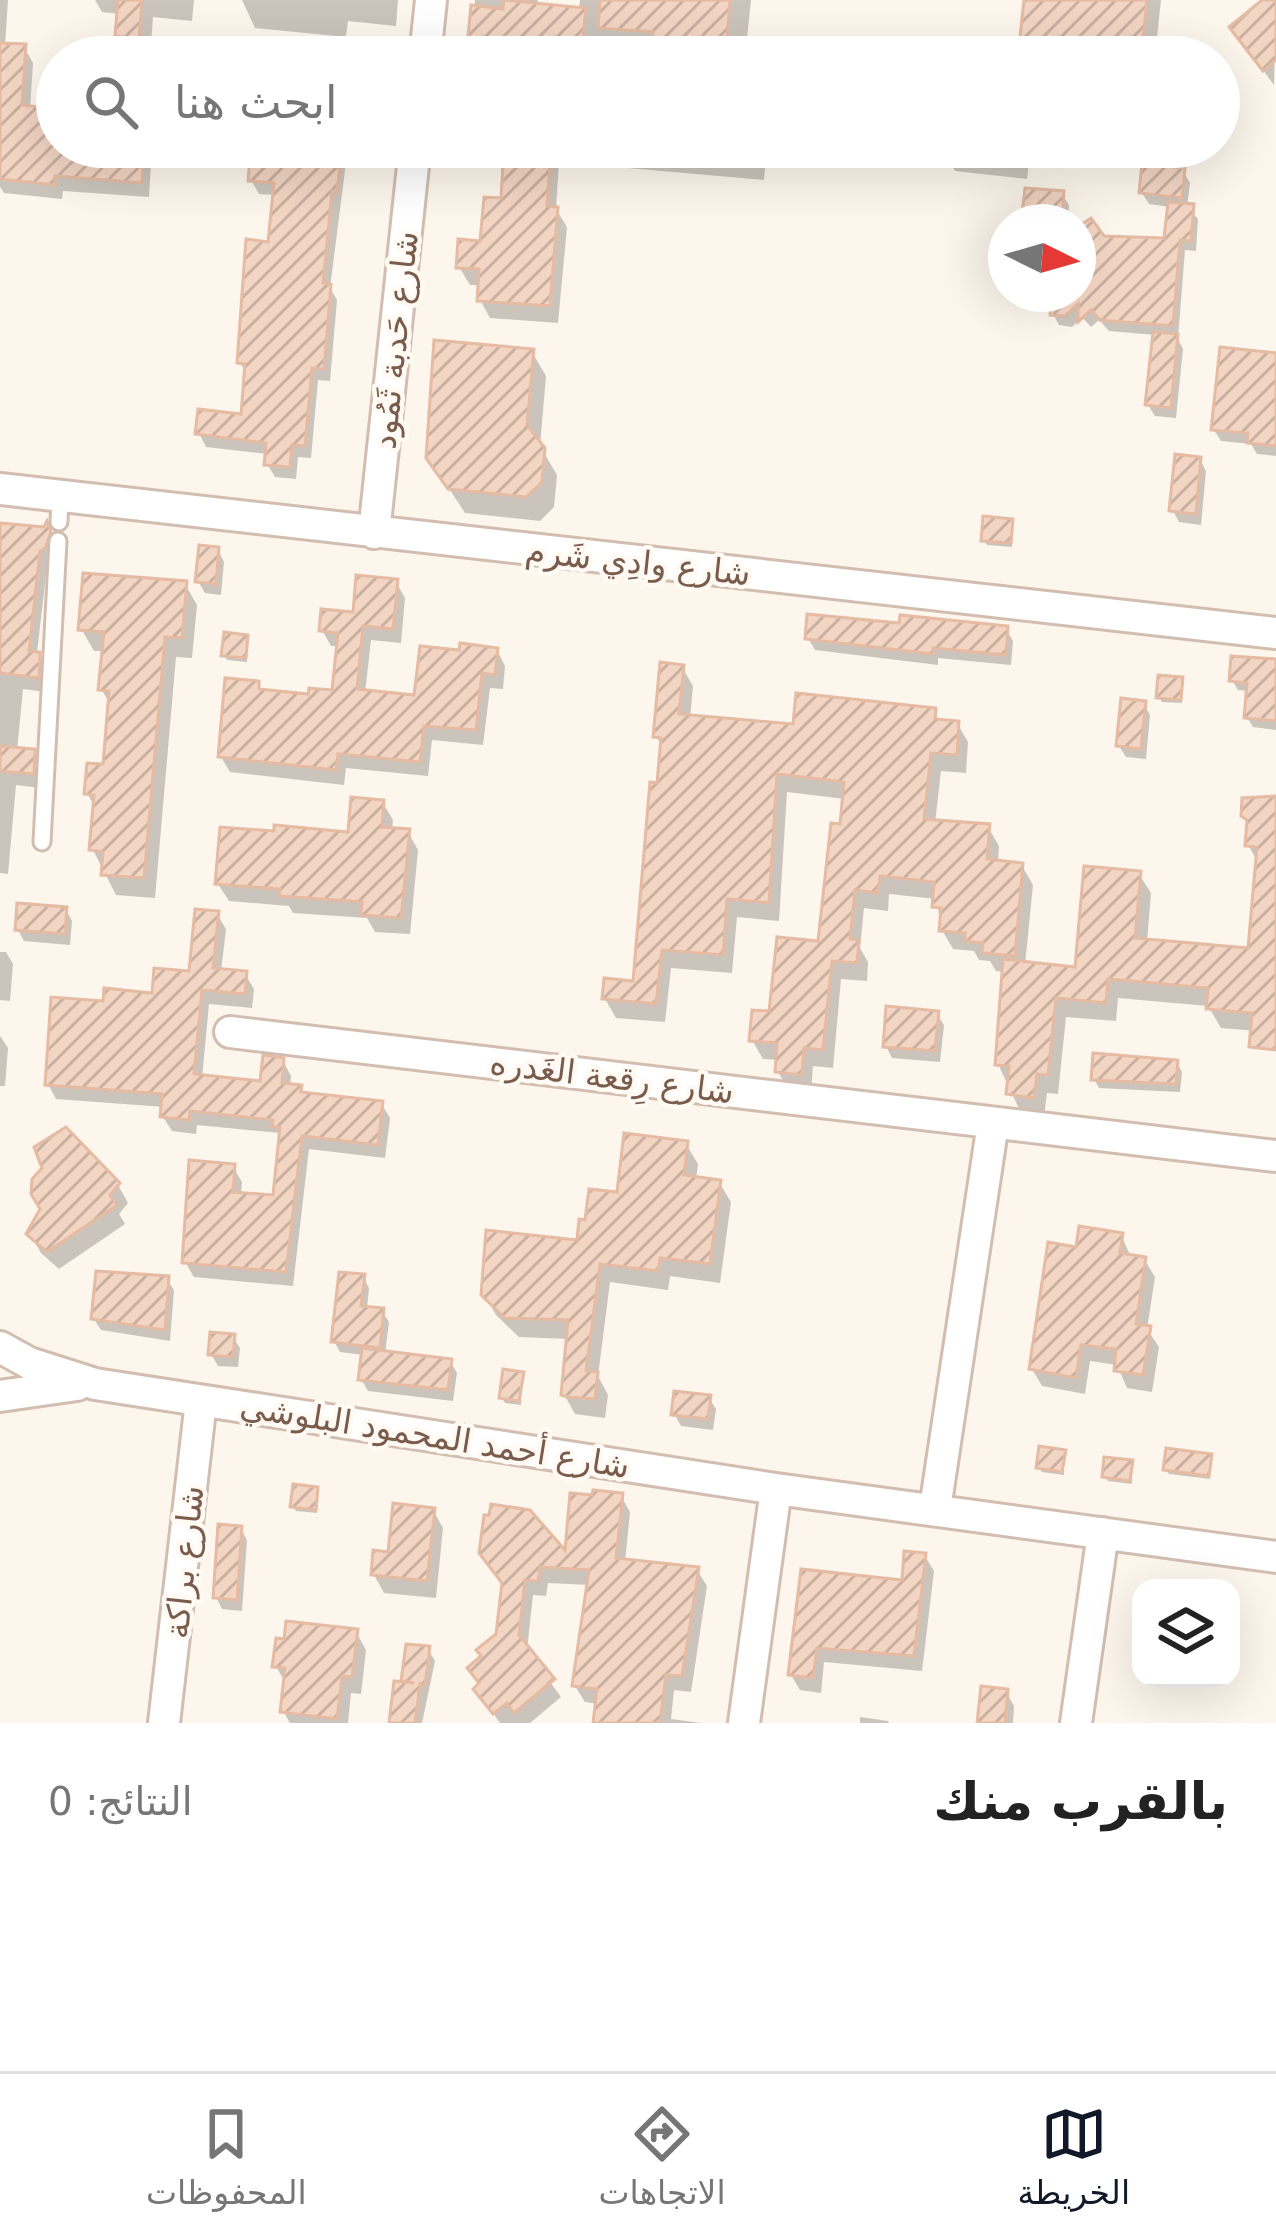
<!DOCTYPE html>
<html lang="ar">
<meta charset="utf-8">
<style>
:root{--surface:#fff;--page:#f2f2f2;--text:#222;--muted:#767676;--line:#e0e0e0;--accent:#111827}
body{margin:0;font-family:"DejaVu Sans",Cairo,sans-serif;background:var(--page);color:var(--text);direction:rtl}
.controls{position:absolute;right:36px;bottom:36px;display:grid;overflow:hidden;border-radius:24px;box-shadow:0 12px 48px #0002}
.controls button{width:108px;height:108px;display:grid;place-items:center;padding:0;border:0;border-bottom:3px solid var(--line);background:var(--surface);color:var(--text);font:60px sans-serif}
.compass{position:absolute;left:988px;top:204px;width:108px;height:108px;border-radius:50%;background:var(--surface);box-shadow:0 12px 48px #0002;rotate:95deg}
.list{margin:0;padding:0;list-style:none}
h2{display:flex;justify-content:space-between;align-items:center;height:156px;margin:0;padding:0 48px;font-size:51px}
h2 small{font-size:39px;font-weight:400;color:var(--muted)}
.icon{flex:none;width:66px;height:66px;fill:none;stroke:currentColor;stroke-width:2;stroke-linecap:round;stroke-linejoin:round}
.map{position:relative;flex:none;width:1276px;height:1723px;overflow:hidden;direction:ltr}
.search{position:absolute;background:var(--surface);box-shadow:0 12px 48px #0002;left:36px;right:36px;top:36px;height:132px;display:flex;align-items:center;gap:30px;box-sizing:border-box;padding:0 42px;border-radius:66px;color:var(--muted);font-size:45px}
.sheet{height:348px;background:var(--surface)}
nav{display:flex;justify-content:space-around;align-items:center;box-sizing:border-box;height:168px;border-top:3px solid var(--line);background:var(--surface);font-size:33px;color:var(--muted)}
nav a{display:grid;justify-items:center;gap:6px}
nav .on{color:var(--accent)}
.map>svg:first-child{display:block}
.shadow{fill:#0003}
.building{fill:url(#building-hatch);stroke:#e6bba3;stroke-width:3}
.lines{fill:none;stroke-linecap:round;stroke-linejoin:round}
.lane-casing{stroke:#d1beb0;stroke-width:21}
.street-casing{stroke:#d1beb0;stroke-width:36}
.lane{stroke:#fff;stroke-width:15}
.street{stroke:#fff;stroke-width:30}
.labels{text-anchor:middle;dominant-baseline:central;stroke-width:9;stroke-linejoin:round;paint-order:stroke}
.street-label{font-size:33px;fill:#7a5c4d;stroke:#fffaf3}
</style>
<div class="map">
<svg width="1276" height="1723" viewBox="0 0 1276 1723">
<defs>
<pattern id="building-hatch" width="6" height="6" patternUnits="userSpaceOnUse" patternTransform="scale(3)"><rect width="6" height="6" fill="#f3d5c3"/><path d="M-1 1l2-2M0 6l6-6M5 7l2-2" fill="none" stroke="#cab0a1"/></pattern>
</defs>
<rect width="100%" height="100%" fill="#fdf6ec"/>
<path class="shadow" d="M 0,0 L 8,0 L 5,46 L 24,47 L 33,63 L 30,109 L 57,110 L 57,147 L 152,147 L 149,197 L 63,191 L 62,199 L 4,193 L 0,187 Z
M 95,0 L 194,0 L 192,21 L 153,17 L 150,57 L 130,57 L 118,36 L 120,14 L 102,12 Z
M 242,0 L 398,0 L 396,26 L 348,21 L 346,37 L 255,28 Z
M 475,0 L 538,0 L 537,6 L 579,10 L 580,0 L 751,0 L 747,38 L 737,37 L 735,57 L 654,57 L 655,48 L 593,43 L 591,57 L 476,57 L 477,47 L 471,37 Z
M 1027,0 L 1161,0 L 1155,57 L 1023,57 Z
M 1263,0 L 1276,0 L 1274,85 L 1232,28 Z
M 240,147 L 348,147 L 330,288 L 337,300 L 330,381 L 318,380 L 311,458 L 298,457 L 296,479 L 275,477 L 267,464 L 268,454 L 206,447 L 199,433 L 244,417 L 247,375 L 240,362 L 271,245 L 276,195 L 259,194 L 251,180 L 254,148 Z
M 508,147 L 761,147 L 766,157 L 764,180 L 559,162 L 556,209 L 567,227 L 558,323 L 490,318 L 480,300 L 481,285 L 470,285 L 459,267 L 483,244 L 504,201 Z
M 950,147 L 1031,147 L 1027,179 L 955,171 L 948,160 Z
M 1183,171 L 1190,183 L 1187,207 L 1198,219 L 1196,251 L 1185,250 L 1178,339 L 1183,349 L 1176,418 L 1155,416 L 1148,405 L 1155,335 L 1109,331 L 1099,320 L 1091,327 L 1082,317 L 1072,327 L 1059,325 L 1053,314 L 1055,294 L 1078,294 L 1078,233 L 1102,239 L 1167,241 L 1170,207 L 1149,204 L 1142,193 Z
M 1062,194 L 1069,205 L 1068,222 L 1030,222 L 1025,213 Z
M 532,352 L 546,376 L 540,446 L 557,475 L 554,507 L 540,521 L 465,513 L 429,458 Z
M 1276,356 L 1276,456 L 1257,454 L 1251,444 L 1221,441 L 1214,430 Z
M 1200,459 L 1206,471 L 1201,525 L 1179,522 L 1173,511 Z
M 1011,522 L 1012,547 L 987,545 L 984,540 Z
M 0,526 L 48,528 L 54,539 L 53,562 L 47,566 L 37,653 L 47,670 L 46,692 L 23,689 L 17,751 L 33,752 L 42,767 L 41,788 L 16,785 L 8,874 L 0,873 Z
M 218,550 L 224,562 L 221,595 L 205,593 L 198,581 Z
M 396,582 L 405,598 L 401,643 L 371,640 L 365,693 L 417,699 L 461,653 L 497,650 L 505,666 L 503,689 L 490,688 L 483,745 L 432,740 L 428,776 L 346,768 L 344,785 L 230,772 L 221,757 L 257,684 L 263,693 L 311,697 L 334,693 L 339,646 L 331,646 L 322,630 L 355,615 Z
M 185,584 L 197,605 L 192,658 L 176,657 L 155,898 L 116,895 L 93,850 L 96,809 L 87,793 L 106,767 L 111,706 L 102,690 L 105,651 L 94,651 L 82,630 Z
M 902,627 L 1006,629 L 1013,641 L 1011,665 L 938,658 L 938,665 L 815,650 L 808,638 Z
M 247,638 L 247,662 L 227,660 L 224,655 Z
M 1276,662 L 1276,730 L 1253,727 L 1247,717 L 1249,691 L 1238,690 L 1232,680 Z
M 682,667 L 693,686 L 690,718 L 796,728 L 934,711 L 940,722 L 957,723 L 968,742 L 966,773 L 941,771 L 935,823 L 988,827 L 999,846 L 998,863 L 1022,866 L 1033,885 L 1025,965 L 1078,970 L 1139,874 L 1151,893 L 1147,942 L 1251,951 L 1258,863 L 1249,846 L 1250,826 L 1244,816 L 1276,799 L 1276,1014 L 1269,1032 L 1221,1028 L 1208,1006 L 1118,998 L 1116,1021 L 1066,1017 L 1058,1094 L 1047,1093 L 1044,1117 L 1021,1113 L 998,1064 L 1005,972 L 996,971 L 990,961 L 979,960 L 974,951 L 953,949 L 942,930 L 936,899 L 889,894 L 888,911 L 864,908 L 860,948 L 868,962 L 867,981 L 841,979 L 833,1068 L 813,1066 L 811,1093 L 789,1091 L 778,1072 L 779,1060 L 763,1059 L 752,1040 L 821,944 L 845,799 L 787,792 L 779,921 L 737,917 L 732,973 L 671,968 L 665,1022 L 616,1018 L 605,999 L 636,984 L 663,748 L 656,736 Z
M 1181,680 L 1182,703 L 1162,702 L 1159,697 Z
M 1144,704 L 1150,715 L 1146,759 L 1126,757 L 1119,746 Z
M 383,803 L 393,820 L 392,831 L 408,832 L 418,850 L 410,934 L 375,932 L 367,918 L 293,913 L 289,906 L 229,901 L 218,884 L 351,835 Z
M 66,910 L 72,921 L 70,945 L 24,941 L 18,930 Z
M 217,914 L 226,929 L 221,972 L 245,974 L 254,989 L 252,1008 L 209,1004 L 202,1078 L 262,1084 L 283,1061 L 291,1076 L 290,1087 L 300,1088 L 304,1095 L 381,1103 L 390,1118 L 385,1158 L 309,1149 L 293,1286 L 194,1277 L 185,1262 L 233,1167 L 242,1182 L 241,1195 L 276,1199 L 280,1133 L 197,1125 L 196,1134 L 172,1131 L 163,1117 L 164,1107 L 56,1099 L 48,1084 L 106,1004 L 154,996 L 192,974 Z
M 0,952 L 6,952 L 13,964 L 10,1001 L 0,1000 Z
M 937,1014 L 944,1025 L 940,1062 L 892,1058 L 886,1046 Z
M 0,1036 L 8,1048 L 5,1086 L 0,1086 Z
M 1177,1063 L 1182,1072 L 1180,1092 L 1099,1088 L 1094,1079 Z
M 686,1144 L 698,1164 L 696,1179 L 719,1182 L 731,1202 L 720,1283 L 670,1276 L 668,1290 L 610,1282 L 598,1376 L 608,1395 L 605,1418 L 575,1414 L 564,1394 L 569,1339 L 519,1337 L 496,1315 L 484,1294 L 579,1244 L 619,1196 Z
M 118,1185 L 128,1203 L 119,1214 L 125,1224 L 59,1269 L 41,1253 L 30,1234 Z
M 1121,1235 L 1131,1257 L 1144,1259 L 1155,1277 L 1147,1329 L 1159,1347 L 1152,1392 L 1127,1388 L 1117,1365 L 1090,1361 L 1085,1394 L 1042,1386 L 1032,1369 L 1078,1250 Z
M 363,1277 L 369,1288 L 367,1309 L 382,1311 L 389,1322 L 385,1354 L 450,1361 L 457,1373 L 453,1401 L 368,1391 L 361,1379 L 364,1355 L 340,1352 L 334,1341 Z
M 167,1279 L 174,1290 L 170,1341 L 101,1330 L 94,1319 Z
M 233,1337 L 240,1348 L 238,1367 L 218,1366 L 211,1354 Z
M 522,1375 L 521,1405 L 505,1403 L 502,1398 Z
M 709,1398 L 716,1409 L 713,1430 L 681,1426 L 675,1415 Z
M 1064,1452 L 1064,1475 L 1042,1472 L 1040,1468 Z
M 1210,1457 L 1210,1479 L 1169,1474 L 1166,1470 Z
M 1131,1462 L 1132,1484 L 1108,1481 L 1105,1477 Z
M 316,1490 L 317,1513 L 296,1511 L 293,1506 Z
M 621,1496 L 630,1512 L 625,1562 L 697,1570 L 707,1586 L 691,1692 L 674,1690 L 671,1719 L 701,1723 L 596,1723 L 598,1704 L 585,1702 L 575,1686 L 590,1585 L 548,1583 L 546,1596 L 533,1595 L 527,1650 L 561,1697 L 530,1723 L 500,1723 L 477,1690 L 499,1635 L 505,1586 L 482,1552 L 568,1557 Z
M 433,1510 L 443,1528 L 436,1598 L 384,1593 L 374,1575 Z
M 241,1529 L 247,1540 L 242,1611 L 222,1609 L 216,1597 Z
M 925,1556 L 934,1571 L 922,1671 L 824,1662 L 821,1693 L 800,1690 L 791,1675 L 803,1573 L 904,1583 Z
M 356,1632 L 366,1650 L 361,1694 L 351,1693 L 348,1723 L 290,1723 L 283,1711 L 286,1684 L 276,1666 Z
M 428,1649 L 435,1661 L 422,1723 L 392,1723 L 407,1685 L 405,1680 Z
M 1006,1692 L 1014,1706 L 1013,1723 L 980,1723 Z
M 860,1717 L 888,1721 L 889,1723 L 860,1723 Z"/>
<path class="building" d="M 118,0 L 142,0 L 139,39 L 115,36 Z
M 504,0 L 586,8 L 582,47 L 525,41 L 523,57 L 493,57 L 495,40 L 468,37 L 471,5 L 503,9 Z
M 600,0 L 730,0 L 727,39 L 703,37 L 701,57 L 651,57 L 653,32 L 598,28 Z
M 1024,0 L 1147,0 L 1141,57 L 1018,55 Z
M 1262,0 L 1276,0 L 1276,60 L 1263,71 L 1229,27 Z
M 0,43 L 26,44 L 22,105 L 57,109 L 57,147 L 144,147 L 142,183 L 55,176 L 55,185 L 0,179 Z
M 251,147 L 342,147 L 337,192 L 332,191 L 323,283 L 331,284 L 324,369 L 312,368 L 305,446 L 292,445 L 290,467 L 264,465 L 266,443 L 195,434 L 198,409 L 241,414 L 245,364 L 237,363 L 246,239 L 268,242 L 274,183 L 248,181 Z
M 504,147 L 551,147 L 547,206 L 558,207 L 550,306 L 477,301 L 479,269 L 456,268 L 458,239 L 480,241 L 484,197 L 501,198 Z
M 1142,164 L 1185,168 L 1182,198 L 1139,193 Z
M 1025,188 L 1064,191 L 1062,218 L 1022,214 Z
M 1168,202 L 1194,204 L 1191,241 L 1180,240 L 1173,326 L 1100,320 L 1091,310 L 1078,322 L 1078,304 L 1065,316 L 1050,315 L 1052,294 L 1078,294 L 1078,227 L 1091,218 L 1104,236 L 1164,238 Z
M 1153,332 L 1178,334 L 1171,408 L 1145,405 Z
M 434,340 L 534,349 L 527,425 L 545,448 L 542,482 L 526,497 L 448,489 L 426,458 Z
M 1220,347 L 1276,353 L 1276,446 L 1247,443 L 1248,433 L 1211,430 Z
M 1175,454 L 1201,457 L 1196,514 L 1169,511 Z
M 983,516 L 1013,519 L 1011,543 L 981,541 Z
M 47,521 L 51,531 L 46,547 L 40,551 L 29,651 L 40,652 L 39,678 L 0,673 L 0,523 L 44,527 Z
M 199,545 L 219,547 L 216,584 L 195,582 Z
M 83,573 L 187,581 L 182,638 L 165,637 L 144,878 L 101,875 L 103,852 L 89,850 L 94,795 L 84,794 L 87,763 L 103,764 L 109,691 L 98,690 L 104,632 L 78,630 Z
M 356,575 L 398,579 L 393,629 L 363,626 L 357,689 L 414,695 L 420,646 L 459,650 L 460,643 L 498,648 L 495,675 L 482,673 L 476,730 L 424,726 L 420,762 L 338,754 L 336,770 L 218,757 L 225,678 L 259,681 L 259,689 L 308,694 L 309,688 L 332,690 L 338,633 L 319,631 L 321,609 L 353,612 Z
M 807,614 L 899,623 L 900,615 L 1008,626 L 1006,655 L 933,648 L 933,654 L 805,639 Z
M 224,632 L 248,635 L 246,658 L 221,656 Z
M 1231,656 L 1276,659 L 1276,721 L 1244,718 L 1247,683 L 1229,681 Z
M 660,662 L 684,665 L 679,714 L 793,724 L 796,693 L 936,708 L 935,719 L 959,721 L 957,755 L 931,753 L 924,819 L 990,824 L 987,859 L 1023,863 L 1015,956 L 982,953 L 983,943 L 965,941 L 965,933 L 939,931 L 941,908 L 932,907 L 934,882 L 880,876 L 878,893 L 855,890 L 850,939 L 859,940 L 857,963 L 832,961 L 823,1050 L 804,1048 L 802,1075 L 775,1072 L 777,1043 L 749,1041 L 752,1010 L 769,1011 L 777,937 L 818,941 L 831,823 L 840,824 L 844,782 L 777,774 L 769,903 L 727,899 L 723,955 L 662,950 L 656,1004 L 602,999 L 604,978 L 633,981 L 650,782 L 657,783 L 661,738 L 653,737 Z
M 1158,675 L 1183,677 L 1181,700 L 1156,698 Z
M 1121,698 L 1146,701 L 1141,749 L 1116,746 Z
M 0,746 L 35,749 L 34,774 L 0,771 Z
M 1276,796 L 1276,1050 L 1249,1047 L 1252,1013 L 1206,1009 L 1208,988 L 1108,979 L 1106,1003 L 1056,998 L 1048,1075 L 1037,1074 L 1034,1098 L 1006,1094 L 1009,1066 L 995,1065 L 1003,959 L 1075,967 L 1084,866 L 1141,871 L 1135,938 L 1248,948 L 1257,847 L 1245,846 L 1247,820 L 1241,816 L 1242,798 Z
M 351,797 L 384,800 L 382,827 L 410,829 L 401,918 L 361,915 L 362,902 L 279,896 L 280,889 L 215,884 L 220,827 L 274,831 L 274,825 L 348,832 Z
M 17,903 L 67,907 L 65,934 L 15,930 Z
M 195,909 L 219,911 L 213,968 L 247,971 L 245,994 L 202,990 L 194,1074 L 260,1081 L 263,1055 L 284,1058 L 282,1083 L 302,1085 L 301,1092 L 383,1101 L 378,1145 L 302,1136 L 286,1272 L 182,1263 L 189,1160 L 235,1164 L 233,1192 L 273,1195 L 280,1127 L 272,1127 L 273,1120 L 190,1111 L 189,1120 L 160,1117 L 162,1094 L 45,1085 L 51,997 L 103,1001 L 104,988 L 152,993 L 154,968 L 189,971 Z
M 886,1006 L 939,1011 L 935,1051 L 883,1047 Z
M 1093,1053 L 1178,1060 L 1176,1084 L 1091,1080 Z
M 66,1127 L 120,1183 L 110,1195 L 117,1205 L 47,1252 L 26,1234 L 40,1209 L 31,1194 L 32,1179 L 42,1168 L 34,1147 Z
M 624,1133 L 688,1141 L 684,1175 L 721,1180 L 710,1264 L 660,1258 L 658,1271 L 600,1264 L 586,1371 L 598,1372 L 595,1399 L 567,1397 L 561,1395 L 568,1320 L 505,1318 L 481,1295 L 486,1230 L 577,1240 L 579,1219 L 585,1220 L 589,1189 L 617,1192 Z
M 1079,1226 L 1123,1233 L 1120,1253 L 1146,1257 L 1136,1324 L 1151,1326 L 1143,1375 L 1114,1371 L 1116,1349 L 1081,1345 L 1076,1378 L 1029,1369 L 1048,1242 L 1076,1247 Z
M 96,1271 L 169,1276 L 165,1330 L 91,1319 Z
M 339,1272 L 365,1274 L 361,1306 L 384,1308 L 380,1348 L 331,1342 Z
M 210,1332 L 235,1334 L 233,1357 L 208,1355 Z
M 362,1348 L 452,1359 L 448,1390 L 358,1380 Z
M 503,1369 L 524,1372 L 519,1401 L 499,1398 Z
M 674,1391 L 711,1395 L 708,1419 L 671,1415 Z
M 1039,1446 L 1066,1450 L 1062,1472 L 1036,1468 Z
M 1166,1448 L 1212,1454 L 1209,1476 L 1163,1470 Z
M 1104,1457 L 1133,1460 L 1130,1481 L 1102,1477 Z
M 293,1484 L 318,1487 L 316,1510 L 290,1507 Z
M 593,1490 L 623,1493 L 616,1558 L 699,1567 L 682,1676 L 666,1675 L 660,1723 L 593,1723 L 597,1689 L 572,1686 L 589,1570 L 540,1567 L 538,1581 L 525,1580 L 519,1635 L 555,1679 L 514,1713 L 507,1703 L 493,1714 L 473,1689 L 479,1683 L 467,1668 L 481,1656 L 476,1650 L 496,1634 L 502,1583 L 479,1553 L 484,1515 L 489,1515 L 491,1504 L 530,1510 L 565,1550 L 570,1493 L 592,1495 Z
M 393,1503 L 435,1508 L 427,1581 L 371,1575 L 373,1550 L 388,1552 Z
M 218,1524 L 242,1526 L 237,1600 L 213,1598 Z
M 904,1551 L 926,1553 L 914,1656 L 817,1648 L 813,1678 L 788,1675 L 801,1569 L 902,1580 Z
M 286,1621 L 358,1629 L 352,1677 L 342,1676 L 337,1719 L 280,1712 L 285,1668 L 272,1667 L 276,1638 L 284,1639 Z
M 406,1644 L 430,1646 L 425,1685 L 420,1684 L 415,1723 L 389,1723 L 394,1681 L 414,1683 L 401,1681 Z
M 981,1686 L 1008,1689 L 1005,1723 L 977,1723 Z"/>
<g class="lines">
<defs>
<path id="lane" d="M 59,522 L 60,496
M 42,842 L 58,541"/>
<path id="street" d="M 425,57 L 431,0
M 0,489 L 1276,633
M 374,533 L 415,147
M 230,1032 L 1276,1156
M 0,1347 L 29,1363 L 95,1384 L 776,1489 L 1276,1557
M 0,1396 L 77,1385
M 935,1509 L 993,1123
M 164,1723 L 201,1401
M 744,1723 L 776,1489
M 1076,1723 L 1103,1533"/>
</defs>
<use href="#lane" class="lane-casing"/>
<use href="#street" class="street-casing"/>
<use href="#lane" class="lane"/>
<use href="#street" class="street"/>
</g>
<g class="labels">
<g class="street-label">
<text transform="translate(395 340) rotate(-84)">شارع حَدبة ثَمُود</text>
<text transform="translate(638 562) rotate(6)">شارع وادِي شَرم</text>
<text transform="translate(612 1077) rotate(7)">شارع رِقعة الغَدره</text>
<text transform="translate(435 1436) rotate(9)">شارع أحمد المحمود البلوشي</text>
<text transform="translate(184 1562) rotate(-84)">شارع براكة</text>
</g>
</g>
</svg>
<div class="controls">
<button><svg class="icon" aria-label="layers" viewBox="0 0 24 24"><path d="M12 4l9 5-9 5-9-5zM3 14l9 5 9-5"/></svg></button>
</div>
<svg class="compass" viewBox="-18 -18 36 36"><path d="M0-13l5 13h-10z" fill="#e53935"/><path d="M0 13l5-13h-10z" fill="#767676"/></svg>
<div class="search"><svg class="icon" aria-label="search" viewBox="0 0 24 24"><circle cx="10" cy="10" r="6"/><path d="M15 15l6 6"/></svg>ابحث هنا</div>
</div>
<section class="sheet">
<h2>بالقرب منك<small>النتائج: 0</small></h2>
<ul class="list">
</ul>
</section>
<nav>
<a class="on"><svg class="icon" aria-label="map" viewBox="0 0 24 24"><path d="M3 6l6-2 6 2 6-2v14l-6 2-6-2-6 2zM9 4v14M15 6v14"/></svg>الخريطة</a>
<a><svg class="icon" aria-label="directions" viewBox="0 0 24 24"><path d="M12 3l9 9-9 9-9-9zM9 14v-3h6M13 9l2 2-2 2"/></svg>الاتجاهات</a>
<a><svg class="icon" aria-label="saved" viewBox="0 0 24 24"><path d="M7 4h10v16l-5-4-5 4z"/></svg>المحفوظات</a>
</nav>
